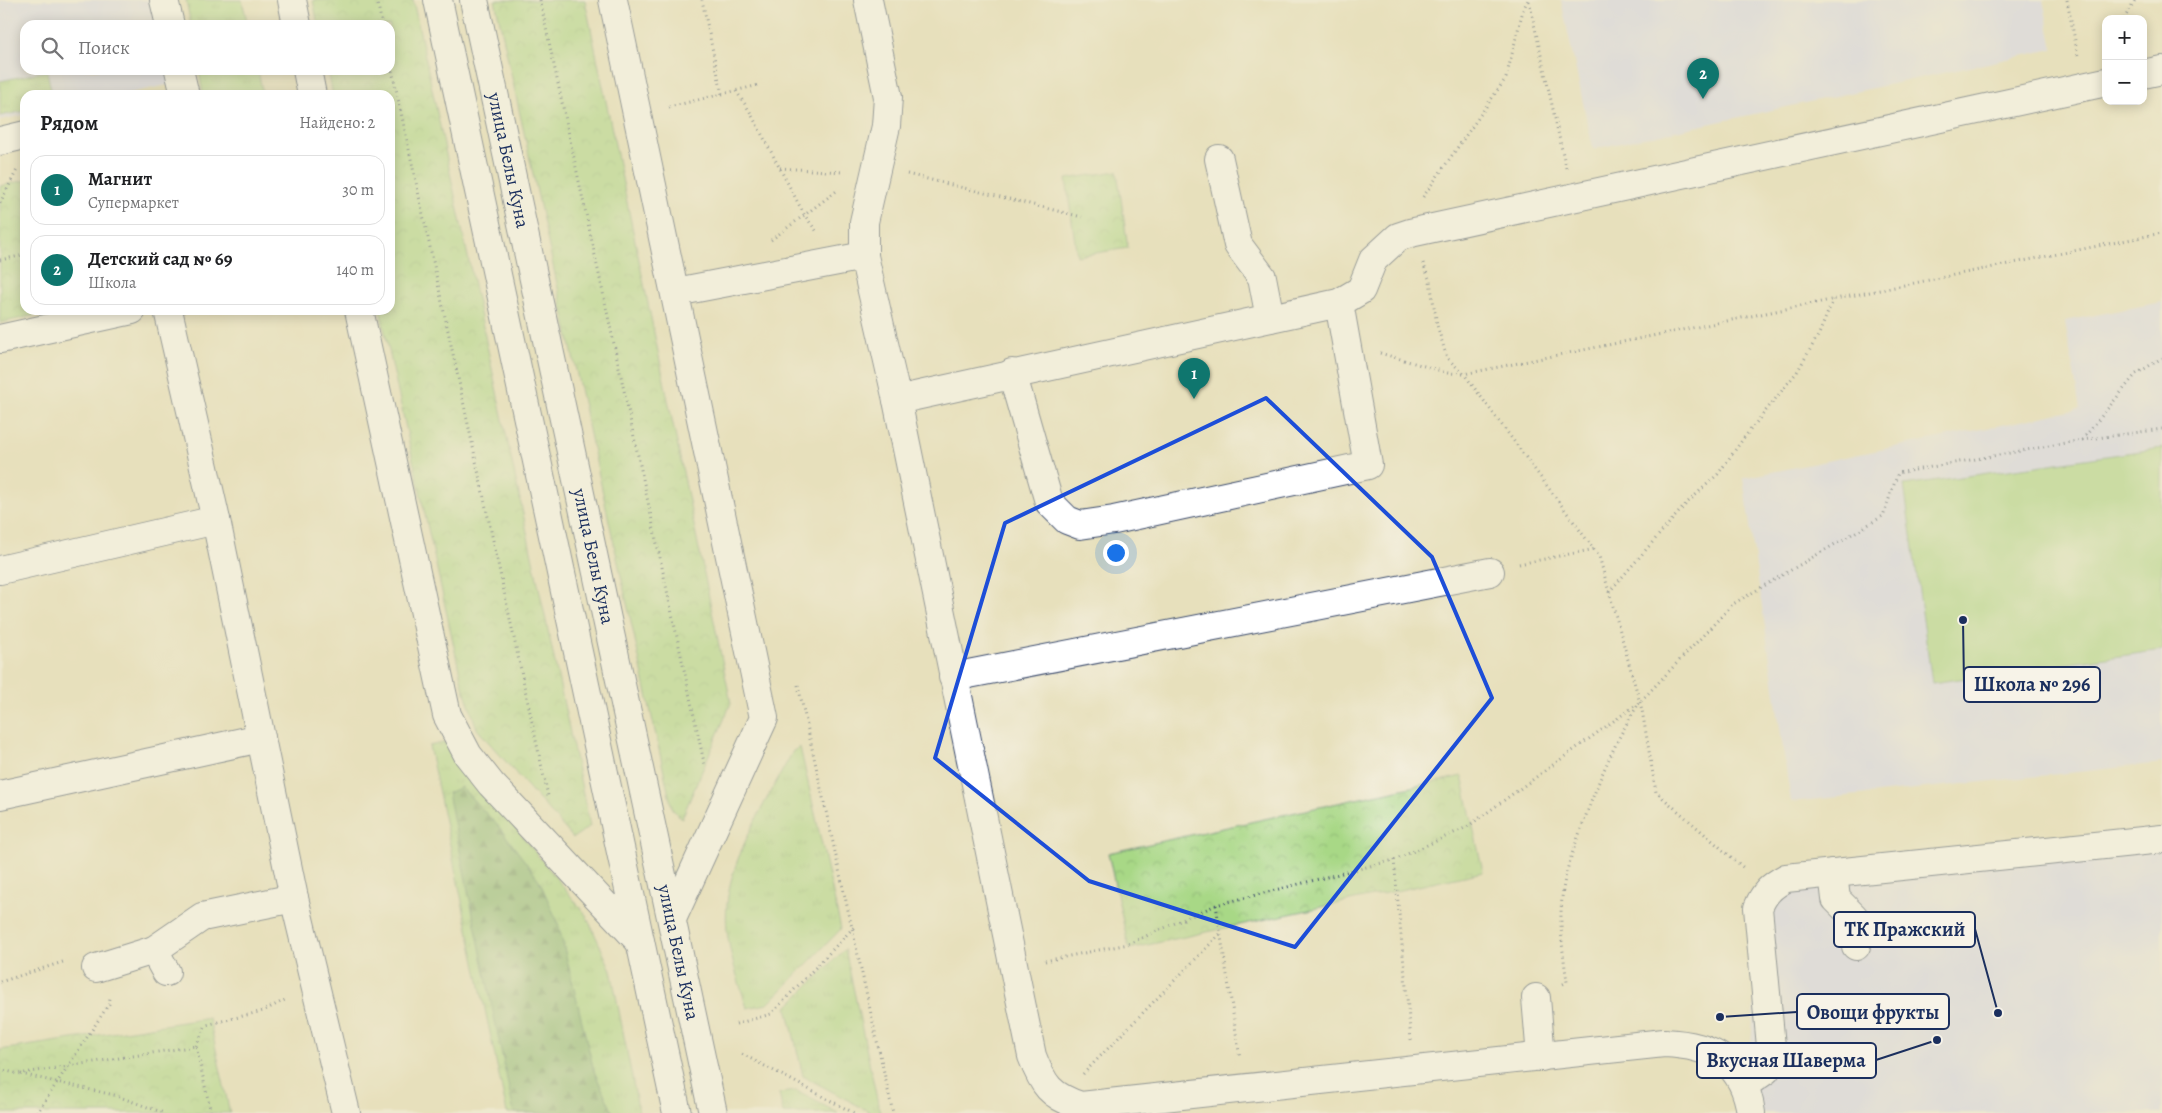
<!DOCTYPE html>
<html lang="ru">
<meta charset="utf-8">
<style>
:root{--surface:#fff;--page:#f6f6f6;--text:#202124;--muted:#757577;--line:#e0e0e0;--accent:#0f766e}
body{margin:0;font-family:Alegreya,serif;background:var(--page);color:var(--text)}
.controls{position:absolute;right:15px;top:15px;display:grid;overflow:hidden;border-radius:10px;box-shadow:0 2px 12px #0003}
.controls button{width:45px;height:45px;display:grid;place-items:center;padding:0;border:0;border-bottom:1px solid var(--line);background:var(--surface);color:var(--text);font:25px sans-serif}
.you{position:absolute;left:1115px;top:552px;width:18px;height:18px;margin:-12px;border:4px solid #fff;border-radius:50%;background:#1a73e8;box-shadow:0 0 0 8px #1a73e833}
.badge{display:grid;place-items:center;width:32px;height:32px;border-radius:50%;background:var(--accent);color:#fff;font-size:16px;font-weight:700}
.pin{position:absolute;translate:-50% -41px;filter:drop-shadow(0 1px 2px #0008)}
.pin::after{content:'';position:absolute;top:26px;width:18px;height:15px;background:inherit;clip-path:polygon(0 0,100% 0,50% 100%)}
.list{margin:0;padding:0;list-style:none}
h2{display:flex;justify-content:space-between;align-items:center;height:65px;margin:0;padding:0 20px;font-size:21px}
h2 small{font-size:16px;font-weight:400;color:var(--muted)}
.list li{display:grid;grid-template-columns:32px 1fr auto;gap:15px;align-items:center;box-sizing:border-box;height:70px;margin:0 10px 10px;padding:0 10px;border:1px solid var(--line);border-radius:15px}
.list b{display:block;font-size:19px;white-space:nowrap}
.list p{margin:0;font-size:16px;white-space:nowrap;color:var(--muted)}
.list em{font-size:16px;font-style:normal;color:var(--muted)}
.icon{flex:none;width:28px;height:28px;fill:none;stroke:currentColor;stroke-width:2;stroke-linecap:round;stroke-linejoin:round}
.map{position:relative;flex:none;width:2162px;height:1113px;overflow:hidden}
.search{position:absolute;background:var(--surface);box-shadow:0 2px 12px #0003;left:20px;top:20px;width:375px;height:55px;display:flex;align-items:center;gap:12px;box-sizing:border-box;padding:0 18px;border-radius:15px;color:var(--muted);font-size:19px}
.panel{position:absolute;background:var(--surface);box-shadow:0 2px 12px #0003;left:20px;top:90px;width:375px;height:225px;border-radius:15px}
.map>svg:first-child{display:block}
.built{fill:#d6d8f8}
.grass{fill:url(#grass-tufts);stroke:#628472}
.forest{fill:url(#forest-firs);stroke:#507468}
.park{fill:url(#park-crowns);stroke:#628472}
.pitch{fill:#a8d886;stroke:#628472}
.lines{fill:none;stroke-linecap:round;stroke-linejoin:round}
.minor-casing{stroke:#3a4a6c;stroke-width:30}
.path{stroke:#3a4a6c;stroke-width:3;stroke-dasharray:1 4;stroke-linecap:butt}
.minor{stroke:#fff;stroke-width:28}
.marked{fill:none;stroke:#1d4ed8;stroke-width:4;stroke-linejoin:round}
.labels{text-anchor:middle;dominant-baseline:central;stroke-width:4;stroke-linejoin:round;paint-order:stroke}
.street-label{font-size:19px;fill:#1b2f5e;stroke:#f7f3e8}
.leader{fill:none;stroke:#1b2f5e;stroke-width:2}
.callout-dot{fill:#1b2f5e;stroke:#f7f3e8;stroke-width:2}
.callout{fill:#f7f3e8;stroke:#1b2f5e;stroke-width:2}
.callout-label{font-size:20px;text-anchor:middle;font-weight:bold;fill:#1b2f5e}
</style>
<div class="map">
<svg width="2162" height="1113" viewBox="0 0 2162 1113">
<defs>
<pattern id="grass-tufts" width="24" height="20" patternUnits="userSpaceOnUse" patternTransform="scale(1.25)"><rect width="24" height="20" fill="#a8d886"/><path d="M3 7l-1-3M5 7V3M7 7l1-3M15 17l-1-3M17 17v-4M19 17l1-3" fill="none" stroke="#90ba76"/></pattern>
<pattern id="forest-firs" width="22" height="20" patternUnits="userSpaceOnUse" patternTransform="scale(1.25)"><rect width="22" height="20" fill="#86b873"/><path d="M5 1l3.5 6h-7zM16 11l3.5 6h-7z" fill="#6d9662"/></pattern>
<pattern id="park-crowns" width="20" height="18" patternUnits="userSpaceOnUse" patternTransform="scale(1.25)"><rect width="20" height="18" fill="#a8d886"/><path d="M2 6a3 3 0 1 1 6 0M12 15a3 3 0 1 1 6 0" fill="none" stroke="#90ba76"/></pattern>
</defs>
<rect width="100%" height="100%" fill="#f7f3e8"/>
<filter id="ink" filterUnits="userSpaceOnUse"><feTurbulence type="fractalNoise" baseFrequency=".02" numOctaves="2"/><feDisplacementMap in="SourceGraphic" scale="10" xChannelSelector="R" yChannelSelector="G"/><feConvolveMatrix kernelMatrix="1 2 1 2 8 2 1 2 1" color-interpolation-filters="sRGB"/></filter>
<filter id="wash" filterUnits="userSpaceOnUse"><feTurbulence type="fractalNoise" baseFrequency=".0096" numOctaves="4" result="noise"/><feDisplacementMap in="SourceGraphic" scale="20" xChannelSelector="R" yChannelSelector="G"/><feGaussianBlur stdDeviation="1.12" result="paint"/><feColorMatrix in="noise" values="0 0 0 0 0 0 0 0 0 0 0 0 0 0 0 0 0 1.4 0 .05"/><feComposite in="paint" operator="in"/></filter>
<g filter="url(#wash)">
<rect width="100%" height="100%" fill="#e7e0bc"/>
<path class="built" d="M 0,0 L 175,0 L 180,25 L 25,25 L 25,70 L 189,70 L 191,80 L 120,95 L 25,95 L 25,115 L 0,120 Z
M 1561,0 L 2043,0 L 2053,49 L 1593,149 Z
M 2162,302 L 2162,763 L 1791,802 L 1743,478 L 2080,409 L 2065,321 Z
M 2162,833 L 2162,1113 L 1756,1113 L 1750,1056 L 1762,908 L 1784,880 Z"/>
<path class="grass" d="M 186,0 L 242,0 L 248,25 L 191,25 Z
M 199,70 L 258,70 L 263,95 L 203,95 Z
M 47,71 L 52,95 L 25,95 L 25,111 L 0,116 L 0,81 Z
M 446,742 L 586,915 L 611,970 L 639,1113 L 507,1113 L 429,746 Z
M 800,747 L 841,929 L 768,1004 L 747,1008 C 737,975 723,939 727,904 C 731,854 770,795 793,751 Z
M 845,949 L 880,1113 L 872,1113 L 803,1076 L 787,1007 Z
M 797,1091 L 838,1113 L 783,1113 L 779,1093 Z"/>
<path class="forest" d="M 461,787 L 499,827 L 539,880 L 558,923 L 594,1071 L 613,1113 L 514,1113 L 448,793 Z"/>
<path class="park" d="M 313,0 L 413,0 L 590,826 L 573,838 L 477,729 L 462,683 L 380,310 L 390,310 L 390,95 L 333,95 L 328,70 L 390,70 L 390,25 L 318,25 Z
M 495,0 L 585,0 L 731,703 L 682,818 L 672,809 Z
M 1117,171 L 1128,248 L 1077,256 L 1066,179 Z
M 25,180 L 25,310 L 59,310 L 0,323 L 0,186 Z
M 1462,776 L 1483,872 L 1129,949 L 1108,853 Z
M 209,1018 L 230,1113 L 0,1113 L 0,1050 Z"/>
<path class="pitch" d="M 2162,448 L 2162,650 L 1932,683 L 1904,485 Z"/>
</g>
<g filter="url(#ink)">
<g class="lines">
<defs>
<g id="minor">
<path d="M 164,0 L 170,25"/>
<path d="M 292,0 L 297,25"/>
<path d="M 438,0 L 677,1113"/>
<path id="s1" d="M 474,0 L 713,1113"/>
<path d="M 613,0 L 764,718 L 672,919"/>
<path d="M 868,0 L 888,97 L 886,126 L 864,222 L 864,256 L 897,400 L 1032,1056 C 1043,1085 1050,1096 1081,1106 L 1664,1043 C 1713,1045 1744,1062 1751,1113"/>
<path d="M 179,70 L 185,95"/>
<path d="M 307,70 L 312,95"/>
<path d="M 2143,74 L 2162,70"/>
<path d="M 0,141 L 25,135"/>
<path d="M 1219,159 L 1238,245 L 1262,277 L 1270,318"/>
<path d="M 676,292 L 864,256"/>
<path d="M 168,310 L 216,520 L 294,898 L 346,1113"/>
<path d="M 359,310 L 447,715 L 468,755 L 491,784 L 640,942"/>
<path d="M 0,339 L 132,310"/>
<path d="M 1012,373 L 1049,502 L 1067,520 L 1080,525 L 1114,520 L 1368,465 L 1339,303"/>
<path d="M 897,400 L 1339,303 L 1361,290 L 1373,260 L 1398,237 L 1410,233 L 2106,82"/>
<path d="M 0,570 L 216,520"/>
<path d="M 953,677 L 1490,572"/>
<path d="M 0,795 L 261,738"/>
<path d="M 1833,873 L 1836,899 L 1854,917 L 1856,946"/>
<path d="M 154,950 L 166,972"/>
<path d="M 96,968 L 154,950 L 202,917 L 294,898"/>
<path d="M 1536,998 L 1541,1057"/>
<path d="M 1744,1085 L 1766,1070 L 1772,1057 L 1758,908 C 1764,893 1771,886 1786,878 L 2162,839"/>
</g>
</defs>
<use href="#minor" class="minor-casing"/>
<path class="path" d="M 377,0 L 382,25
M 540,0 L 705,767
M 2067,0 L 2078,56
M 1529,1 L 1566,168
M 2124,19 L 2135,0
M 390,61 L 548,796
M 736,91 L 749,110 L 805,216 L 818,233
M 722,94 L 759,85
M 669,107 L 722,94 L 702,0
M 780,168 L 842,172
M 907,174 L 1082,217
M 1423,197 L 1506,78 L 1523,10 L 1528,0
M 0,203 L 17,170
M 771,240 L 838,190
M 0,260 L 25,255
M 1423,263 L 1430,281 L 1437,325 L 1447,358 L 1464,374 L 1599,556 L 1642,710 L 1656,792 L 1745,869
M 1380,353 L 1448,373 L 1464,374 L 2162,233
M 2082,440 L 2162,429
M 1519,564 L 1595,549
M 1609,592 L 1686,504 L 1718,474 L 1743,439 L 1797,372 L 1819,334 L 1833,300
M 798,685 L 893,1113
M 1394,860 L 1411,1040
M 1216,905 L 1240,1058
M 1045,961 L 1128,944 L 1216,905 L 1394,860 L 1467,827 L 1640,702 L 1733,604 L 1883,516 L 1898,473 L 2082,440 L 2136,374 L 2162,358
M 0,982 L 66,961
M 1563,984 L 1567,982 C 1563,954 1559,926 1562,898 C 1564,875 1572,853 1580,832 C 1596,787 1613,744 1639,703
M 736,1024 L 771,1014 L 854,927
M 196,1046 L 206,1025 L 263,1011 L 285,1000
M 742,1054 L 854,1113
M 0,1069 L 18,1074 L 196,1046 L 211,1113
M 21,1074 L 114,1095 L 164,1113
M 1083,1074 L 1220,934
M 37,1113 L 109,1004 L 110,998"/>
<use href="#minor" class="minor"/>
</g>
</g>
<path d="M0 0H2162V1113H0ZM 1266,398 L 1432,557 L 1492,698 L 1295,947 L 1089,881 L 935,758 L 1005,523 Z" fill="#e7e0bc" fill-opacity=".55" fill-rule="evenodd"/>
<path class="marked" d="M 1266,398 L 1432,557 L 1492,698 L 1295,947 L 1089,881 L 935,758 L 1005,523 Z"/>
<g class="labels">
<g class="street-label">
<text stroke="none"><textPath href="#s1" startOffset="164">улица Белы Куна</textPath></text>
<text stroke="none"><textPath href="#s1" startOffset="569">улица Белы Куна</textPath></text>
<text stroke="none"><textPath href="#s1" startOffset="974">улица Белы Куна</textPath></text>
</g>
</g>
<path class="leader" d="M1963 620L1964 684M1998 1013L1975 929M1720 1017L1797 1012M1937 1040L1876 1060"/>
<g class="callout-dot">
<circle cx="1963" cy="620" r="5"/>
<circle cx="1998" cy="1013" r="5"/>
<circle cx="1720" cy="1017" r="5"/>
<circle cx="1937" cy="1040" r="5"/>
</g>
<g class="callout">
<rect x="1964" y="667" width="136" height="35" rx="5"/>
<rect x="1834" y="912" width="141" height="35" rx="5"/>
<rect x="1797" y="994" width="152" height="35" rx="5"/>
<rect x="1697" y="1043" width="179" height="35" rx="5"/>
</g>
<g class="callout-label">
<text x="2032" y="691">Школа № 296</text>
<text x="1905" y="936">ТК Пражский</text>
<text x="1873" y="1019">Овощи фрукты</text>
<text x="1786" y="1067">Вкусная Шаверма</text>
</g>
</svg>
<div class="controls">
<button>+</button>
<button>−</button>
</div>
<div class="you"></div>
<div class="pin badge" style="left:1194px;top:399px">1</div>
<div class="pin badge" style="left:1703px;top:99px">2</div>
<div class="search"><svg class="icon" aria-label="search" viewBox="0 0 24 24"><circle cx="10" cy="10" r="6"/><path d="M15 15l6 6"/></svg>Поиск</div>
<section class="panel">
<h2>Рядом<small>Найдено: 2</small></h2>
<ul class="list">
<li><span class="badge">1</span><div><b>Магнит</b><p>Супермаркет</p></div><em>30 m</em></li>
<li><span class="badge">2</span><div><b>Детский сад № 69</b><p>Школа</p></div><em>140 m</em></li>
</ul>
</section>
</div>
